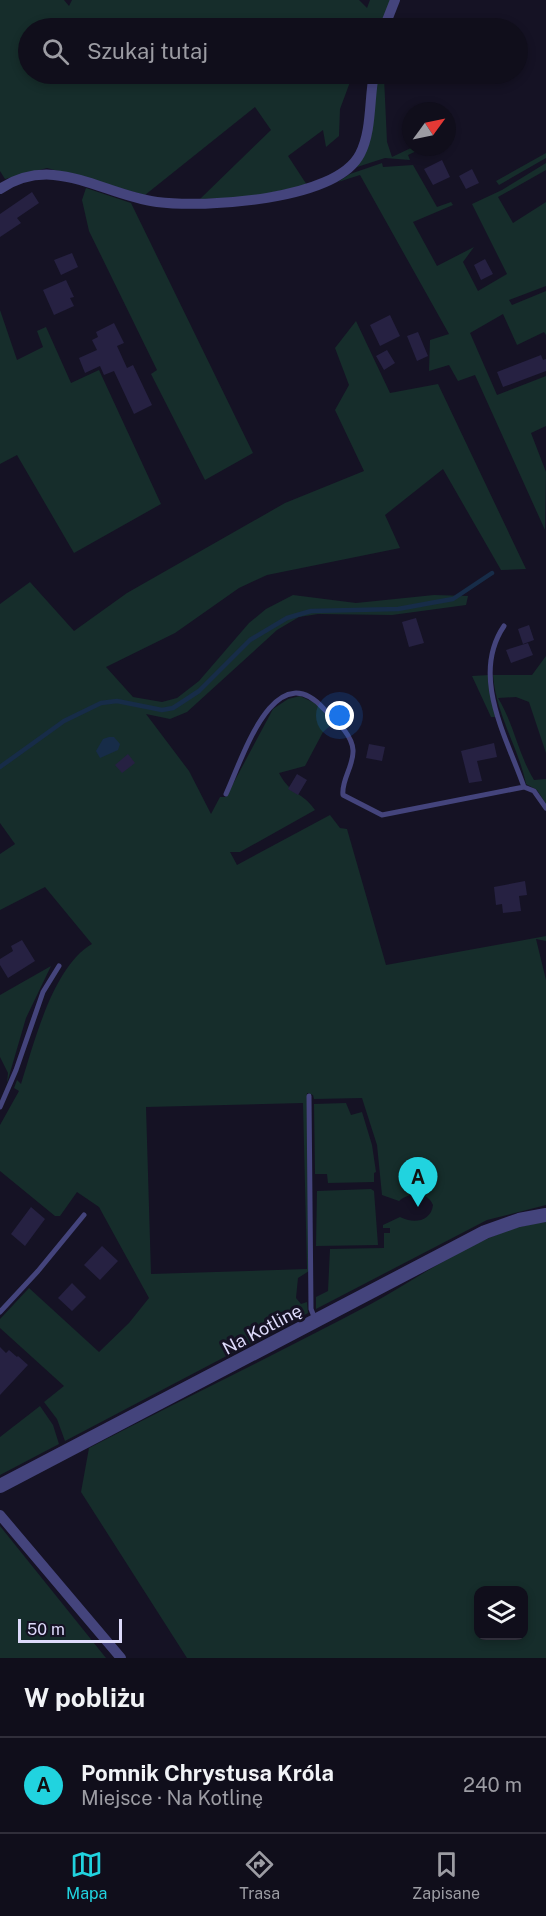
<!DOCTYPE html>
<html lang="pl">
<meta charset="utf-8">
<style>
:root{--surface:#100e1b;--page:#1e1c28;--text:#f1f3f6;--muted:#9c9ca3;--line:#302e3a;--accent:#21d3df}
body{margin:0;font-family:"Public Sans",sans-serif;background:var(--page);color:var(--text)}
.controls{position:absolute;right:18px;bottom:18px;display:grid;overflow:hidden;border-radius:12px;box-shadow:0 3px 9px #0003}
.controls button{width:54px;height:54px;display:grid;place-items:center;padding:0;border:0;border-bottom:2px solid var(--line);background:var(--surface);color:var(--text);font:30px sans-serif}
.compass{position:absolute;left:402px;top:102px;width:54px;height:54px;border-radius:50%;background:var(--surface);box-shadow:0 3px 9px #0003;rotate:57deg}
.scale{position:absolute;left:18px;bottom:15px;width:104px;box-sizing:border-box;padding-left:6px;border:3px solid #dddafa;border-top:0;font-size:16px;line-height:21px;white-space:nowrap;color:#dddafa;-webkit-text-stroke:4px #151224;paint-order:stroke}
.you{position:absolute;left:340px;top:716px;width:21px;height:21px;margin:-15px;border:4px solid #fff;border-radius:50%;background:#1a73e8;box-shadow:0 0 0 9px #1a73e833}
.badge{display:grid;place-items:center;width:39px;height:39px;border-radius:50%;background:var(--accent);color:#111;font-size:20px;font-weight:700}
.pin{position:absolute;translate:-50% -50px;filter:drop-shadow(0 2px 3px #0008)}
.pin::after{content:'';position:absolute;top:32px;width:21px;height:18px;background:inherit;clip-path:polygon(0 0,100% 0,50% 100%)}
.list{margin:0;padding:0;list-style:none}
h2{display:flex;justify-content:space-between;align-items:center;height:78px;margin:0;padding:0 24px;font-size:26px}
h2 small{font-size:20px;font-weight:400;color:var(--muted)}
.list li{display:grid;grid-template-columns:39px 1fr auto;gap:18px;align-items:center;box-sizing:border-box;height:96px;padding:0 24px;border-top:2px solid var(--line)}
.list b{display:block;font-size:22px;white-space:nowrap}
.list p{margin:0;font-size:20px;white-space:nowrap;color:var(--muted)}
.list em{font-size:20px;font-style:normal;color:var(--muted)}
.icon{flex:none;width:33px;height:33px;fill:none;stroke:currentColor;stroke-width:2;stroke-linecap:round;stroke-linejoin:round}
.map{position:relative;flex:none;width:546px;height:1658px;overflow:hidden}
.search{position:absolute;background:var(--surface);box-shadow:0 3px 9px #0003;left:18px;right:18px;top:18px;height:66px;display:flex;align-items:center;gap:15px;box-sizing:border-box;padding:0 21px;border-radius:33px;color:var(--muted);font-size:22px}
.sheet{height:174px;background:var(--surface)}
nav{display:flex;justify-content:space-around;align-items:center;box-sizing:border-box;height:84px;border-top:2px solid var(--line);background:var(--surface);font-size:16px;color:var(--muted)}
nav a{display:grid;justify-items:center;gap:3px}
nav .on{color:var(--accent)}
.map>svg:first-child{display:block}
.green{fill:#162d2b;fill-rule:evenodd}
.water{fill:#172c48}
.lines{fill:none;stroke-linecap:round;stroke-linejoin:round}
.stream{stroke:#172c48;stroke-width:4.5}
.building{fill:#262142}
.service{stroke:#44447c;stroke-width:5}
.minor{stroke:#44447c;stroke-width:10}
.tertiary{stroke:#44447c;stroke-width:14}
.labels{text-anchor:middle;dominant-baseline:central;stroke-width:6;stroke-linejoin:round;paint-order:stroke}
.street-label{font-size:18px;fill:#dddafa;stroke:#151224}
</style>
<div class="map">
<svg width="546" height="1658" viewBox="0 0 546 1658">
<rect width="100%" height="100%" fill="#151224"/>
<path class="green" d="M 0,0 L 64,0 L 69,6 L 72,0 L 359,0 L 367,8 L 370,0 L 391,0 L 380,28 L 28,28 L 28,74 L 353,74 L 340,109 L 339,136 L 326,147 L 323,130 L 288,156 L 307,185 L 250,197 L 200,199 L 271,130 L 255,107 L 145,195 L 47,168 L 5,179 L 0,171 Z
M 377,74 L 382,74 L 384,77 L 387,142 L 392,157 L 413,147 L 425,147 L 408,155 L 410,160 L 385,158 L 354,168 Z
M 546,153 L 546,158 L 499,185 L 496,181 Z
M 382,163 L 383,167 L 413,165 L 437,207 L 451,202 L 453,205 L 413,222 L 437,266 L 474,247 L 463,262 L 478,291 L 507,274 L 472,204 L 502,190 L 546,163 L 546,170 L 498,197 L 513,223 L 546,202 L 546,286 L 509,300 L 512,305 L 546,291 L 546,335 L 544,332 L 517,345 L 503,314 L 470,333 L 497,395 L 546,376 L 546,426 L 531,433 L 546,472 L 545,530 L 475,375 L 458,381 L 449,365 L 429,371 L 430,340 L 449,334 L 360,175 L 338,182 L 350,174 Z
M 86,188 L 131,203 L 253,453 L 205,480 L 151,374 L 157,370 L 89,231 L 82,200 Z
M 0,310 L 17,360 L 43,347 L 37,331 L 46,327 L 71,383 L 99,370 L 161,504 L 74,553 L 17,455 L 0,464 Z
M 356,321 L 390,393 L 438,384 L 526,569 L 501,570 L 443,469 L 385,515 L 400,548 L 267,575 L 239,588 L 175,633 L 106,667 L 133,697 L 162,702 L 177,698 L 199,681 L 249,623 L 266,609 L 293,595 L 356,603 L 434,595 L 468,596 L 466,605 L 392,615 L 318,614 L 299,617 L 277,630 L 187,712 L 170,719 L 146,714 L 189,771 L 211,814 L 220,797 L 226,797 L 273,709 L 288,699 L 300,696 L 319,705 L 335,727 L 330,726 L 323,732 L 305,766 L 279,773 C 291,796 302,791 315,810 L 240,852 L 230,852 L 237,865 L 330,815 L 340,828 L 347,829 L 386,965 L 546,936 L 546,941 L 536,939 L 546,980 L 546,1205 L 487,1220 L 316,1309 L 316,1297 L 328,1291 L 330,1249 L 384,1248 L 384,1233 L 390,1233 L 390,1228 L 383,1228 L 383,1225 L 400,1217 C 413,1224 431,1222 433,1205 C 427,1191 410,1192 399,1201 L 382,1195 L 377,1145 L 362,1098 L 314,1099 L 313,1095 L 307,1093 L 309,1271 L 298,1278 L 296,1298 L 301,1304 L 307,1302 L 308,1313 L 65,1441 L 57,1419 L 44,1402 L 64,1386 L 0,1328 L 0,1319 L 29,1288 L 99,1352 L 129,1323 L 149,1298 L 99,1207 L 77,1192 L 60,1216 L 55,1216 L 0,1171 L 0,1125 L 19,1091 L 14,1088 L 17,1080 L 21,1084 C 34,1043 53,966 92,944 L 45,887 L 0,910 L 0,854 L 15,844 L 0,823 L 0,604 L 30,582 L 74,631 L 127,593 L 285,503 L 364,471 L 335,410 L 349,385 L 335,348 ZM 303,1103 L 307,1269 L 151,1274 L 146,1107 Z
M 546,656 L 546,753 L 529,702 L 516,697 L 498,698 C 514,724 518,754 534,780 L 546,779 L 546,804 L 537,790 L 526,784 C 518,746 496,715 493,675 L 532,675 Z
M 489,675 L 497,717 L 491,717 L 472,676 Z
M 51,966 L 26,1018 L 7,1083 L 8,1073 L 0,1057 L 0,995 Z
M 346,1103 L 351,1115 L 362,1112 L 372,1145 L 376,1172 L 374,1173 L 374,1182 L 328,1183 L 327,1174 L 315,1174 L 314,1104 Z
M 371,1189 L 374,1191 L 378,1245 L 316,1246 L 317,1191 Z
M 546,1222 L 546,1658 L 187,1658 L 81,1492 L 89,1448 C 182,1399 277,1354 369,1305 C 423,1276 485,1228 546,1222 ZM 478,1590 L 524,1590 L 524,1636 L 478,1636 Z
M 40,1406 L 53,1425 L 59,1444 L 0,1475 L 0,1437 Z
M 0,1526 L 106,1658 L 0,1658 Z"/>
<path class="water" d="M 109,737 L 114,737 L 120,744 L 118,750 L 100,758 L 96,751 L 103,739 Z"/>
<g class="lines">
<path class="stream" d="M 0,767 L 64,721 L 101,703 L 117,701 L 162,710 L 173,708 L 199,691 L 250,640 L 287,618 L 311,611 L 398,609 L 436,602 L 453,599 L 492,573"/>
</g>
<path class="building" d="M 442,160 L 450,177 L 433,185 L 424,169 Z
M 472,169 L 479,183 L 466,189 L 459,176 Z
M 32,192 L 39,203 L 17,218 L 21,223 L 0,237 L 0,214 Z
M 72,253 L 78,267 L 61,275 L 54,260 Z
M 485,259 L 493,274 L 481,280 L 474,265 Z
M 66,280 L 74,297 L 70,298 L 74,306 L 54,315 L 43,290 Z
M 390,315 L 400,336 L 380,346 L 370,325 Z
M 114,323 L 124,343 L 117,346 L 127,368 L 133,365 L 152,405 L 134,414 L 114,371 L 104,375 L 100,366 L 85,373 L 79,358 L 97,350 L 92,340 L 98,337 L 96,332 Z
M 418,332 L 428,356 L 417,361 L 407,336 Z
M 387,350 L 395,363 L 384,370 L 376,356 Z
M 541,355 L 543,360 L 546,359 L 546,371 L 503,387 L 497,372 Z
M 416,618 L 424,643 L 409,647 L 402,622 Z
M 529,625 L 534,640 L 523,644 L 518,629 Z
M 528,643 L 533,655 L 511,663 L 506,650 Z
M 494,743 L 497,757 L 477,761 L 482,781 L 469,783 L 461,751 Z
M 369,744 L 385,747 L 382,761 L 366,758 Z
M 128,754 L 135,763 L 122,773 L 115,765 Z
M 297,774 L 307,780 L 298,795 L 288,789 Z
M 525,881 L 527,895 L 519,896 L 521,911 L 503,913 L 502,904 L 496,905 L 494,887 Z
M 22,940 L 35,961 L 8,978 L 0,965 L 0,959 L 13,951 L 11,946 Z
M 31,1207 L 45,1219 L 25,1246 L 11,1234 Z
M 102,1246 L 118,1261 L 100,1280 L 84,1265 Z
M 72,1283 L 86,1297 L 72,1311 L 58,1298 Z
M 0,1347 L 6,1353 L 9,1350 L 17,1357 L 18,1356 L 28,1365 L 0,1395 Z"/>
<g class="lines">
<path class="service" d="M 504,626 C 470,676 507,738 524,787
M 226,794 C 242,760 274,653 324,709 C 335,720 352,734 353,750 C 354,766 341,780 343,795 L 382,815 L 524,787 L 534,791 L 546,808
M 309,1096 L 311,1309 L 315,1319
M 0,1107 L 16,1070 L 43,992 L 59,966
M 0,1312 L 38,1271 L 84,1215"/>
<path class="minor" d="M 384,28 L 395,0
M 0,189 C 54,153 102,195 157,202 C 204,208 336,201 360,154 C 372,131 369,99 374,74
M 0,1515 L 121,1658"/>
<path class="tertiary" d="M 0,1486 L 485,1232 L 519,1220 L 546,1215"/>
</g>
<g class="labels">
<g class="street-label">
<text transform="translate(262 1329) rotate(-28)">Na Kotlinę</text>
</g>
</g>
</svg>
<div class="controls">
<button><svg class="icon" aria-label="layers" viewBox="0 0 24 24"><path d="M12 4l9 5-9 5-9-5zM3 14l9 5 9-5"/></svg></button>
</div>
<svg class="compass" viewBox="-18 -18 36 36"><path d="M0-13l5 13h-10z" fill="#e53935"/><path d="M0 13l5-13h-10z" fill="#9c9ca3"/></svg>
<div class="scale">50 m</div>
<div class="you"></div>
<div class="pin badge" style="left:418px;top:1207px">A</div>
<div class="search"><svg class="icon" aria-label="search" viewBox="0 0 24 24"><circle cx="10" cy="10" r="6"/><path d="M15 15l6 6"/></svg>Szukaj tutaj</div>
</div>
<section class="sheet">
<h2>W pobliżu<small></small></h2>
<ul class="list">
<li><span class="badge">A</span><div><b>Pomnik Chrystusa Króla</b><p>Miejsce · Na Kotlinę</p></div><em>240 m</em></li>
</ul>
</section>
<nav>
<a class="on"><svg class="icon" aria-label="map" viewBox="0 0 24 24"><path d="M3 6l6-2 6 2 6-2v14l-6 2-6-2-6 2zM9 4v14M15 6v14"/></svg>Mapa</a>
<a><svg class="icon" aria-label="directions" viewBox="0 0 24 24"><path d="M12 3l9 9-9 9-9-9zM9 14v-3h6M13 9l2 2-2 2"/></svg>Trasa</a>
<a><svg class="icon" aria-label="saved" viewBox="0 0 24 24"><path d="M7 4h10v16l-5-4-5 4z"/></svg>Zapisane</a>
</nav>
